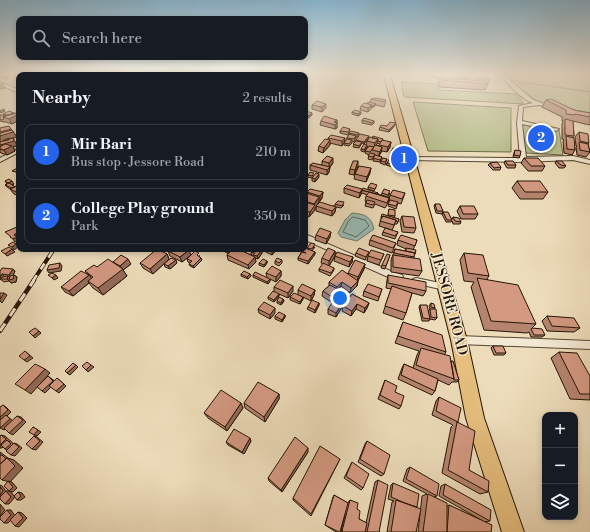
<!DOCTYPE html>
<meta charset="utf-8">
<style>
:root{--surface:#171b24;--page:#20242c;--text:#f1f3f6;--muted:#9ea1a6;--line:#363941;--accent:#2563eb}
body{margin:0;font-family:"Libre Bodoni",serif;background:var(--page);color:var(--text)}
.controls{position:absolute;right:12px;bottom:12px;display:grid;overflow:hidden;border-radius:8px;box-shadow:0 2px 6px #0003}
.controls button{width:36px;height:36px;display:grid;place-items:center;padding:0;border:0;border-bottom:1px solid var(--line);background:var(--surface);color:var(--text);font:20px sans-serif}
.you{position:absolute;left:340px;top:298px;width:14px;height:14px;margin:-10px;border:3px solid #fff;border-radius:50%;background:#1a73e8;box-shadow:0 0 0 6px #1a73e833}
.badge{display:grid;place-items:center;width:26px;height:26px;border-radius:50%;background:var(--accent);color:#fff;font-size:13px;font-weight:700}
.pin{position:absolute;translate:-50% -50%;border:2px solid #fff;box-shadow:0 1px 4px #0006}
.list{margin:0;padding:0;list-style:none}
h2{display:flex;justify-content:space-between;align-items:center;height:52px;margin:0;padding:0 16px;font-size:17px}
h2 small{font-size:13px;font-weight:400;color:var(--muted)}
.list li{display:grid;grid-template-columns:26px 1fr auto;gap:12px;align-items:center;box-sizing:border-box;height:56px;margin:0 8px 8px;padding:0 8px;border:1px solid var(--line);border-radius:8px}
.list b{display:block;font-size:15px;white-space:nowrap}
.list p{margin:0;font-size:13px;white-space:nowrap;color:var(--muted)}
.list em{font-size:13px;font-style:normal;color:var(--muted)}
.icon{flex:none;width:22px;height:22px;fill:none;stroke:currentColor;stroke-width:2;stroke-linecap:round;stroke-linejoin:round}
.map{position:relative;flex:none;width:590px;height:532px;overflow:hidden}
.search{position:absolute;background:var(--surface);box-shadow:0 2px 6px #0003;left:16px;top:16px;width:292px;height:44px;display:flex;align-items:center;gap:10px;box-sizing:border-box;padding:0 14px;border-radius:8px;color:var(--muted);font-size:15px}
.panel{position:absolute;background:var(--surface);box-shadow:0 2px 6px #0003;left:16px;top:72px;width:292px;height:180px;border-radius:8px}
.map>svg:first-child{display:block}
.green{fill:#b9c08f;stroke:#6f6a4a}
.water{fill:#99bbb3;stroke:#6b796d}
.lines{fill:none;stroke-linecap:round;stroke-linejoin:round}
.shore{stroke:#5f685c;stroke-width:1}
.minor-casing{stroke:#574732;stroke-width:2}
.trunk-casing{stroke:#251505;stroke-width:2}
.minor{fill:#f3e8d2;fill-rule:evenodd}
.trunk{fill:#e6be7d;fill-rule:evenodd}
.rail-far1-casing{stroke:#251505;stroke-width:4}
.rail-casing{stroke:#251505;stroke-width:4.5}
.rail-far1{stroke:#f3e8d2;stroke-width:2.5;stroke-dasharray:7;stroke-linecap:butt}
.rail{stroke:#f3e8d2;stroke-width:3;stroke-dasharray:9;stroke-linecap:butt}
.wall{fill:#b5846f;stroke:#251505;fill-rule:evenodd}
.shaded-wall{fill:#946b5a;stroke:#251505}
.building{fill:#d39981;stroke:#251505}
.labels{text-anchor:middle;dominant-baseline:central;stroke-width:3;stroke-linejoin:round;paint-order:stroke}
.street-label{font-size:14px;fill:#251505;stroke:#f3e8d2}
</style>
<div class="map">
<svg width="590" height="532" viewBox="0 0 590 532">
<rect width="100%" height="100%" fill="#eddcba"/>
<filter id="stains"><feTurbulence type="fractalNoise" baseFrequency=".005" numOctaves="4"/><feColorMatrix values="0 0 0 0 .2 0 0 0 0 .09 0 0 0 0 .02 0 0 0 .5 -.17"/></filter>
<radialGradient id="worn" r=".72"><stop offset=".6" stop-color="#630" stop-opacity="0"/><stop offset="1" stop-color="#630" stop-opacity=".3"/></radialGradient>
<path class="green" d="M 505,75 L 590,75 L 590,92 L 509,80 Z
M 512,81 L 590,92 L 590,118 C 560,109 534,106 512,81 Z
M 401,82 L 436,84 L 438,90 L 516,94 L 524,104 L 404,97 Z
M 413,102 L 511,108 L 511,152 L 428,151 Z
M 519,123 L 559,130 L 563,155 L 526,153 Z"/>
<path class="water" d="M 352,213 C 364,214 371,216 374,229 L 357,241 L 341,237 L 338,233 L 345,220 Z"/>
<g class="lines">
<path class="shore" d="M 353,217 L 365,220 L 369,226 L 356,237 L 343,232 L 348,222 Z"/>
<defs>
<path id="minor" d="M 500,75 L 504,75 L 533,100 L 556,108 L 554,109 L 539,105 L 523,107 L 522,121 L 559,129 L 556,131 L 522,124 L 526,157 L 573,156 L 590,160 L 590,164 L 573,160 L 523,162 L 408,160 L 408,158 L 410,157 L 520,158 L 517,123 L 519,106 L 533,103 C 522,100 508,84 500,75 Z
M 0,82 L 19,90 L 19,93 L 0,85 Z
M 19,148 L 19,152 L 0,162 L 0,158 Z
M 305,234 L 393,272 L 402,275 L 403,277 L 402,279 L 399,280 L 388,277 L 305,240 Z
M 416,278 L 445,284 L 448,285 L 449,287 L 448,289 L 445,290 L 413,283 L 412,281 L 413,279 Z
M 459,336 L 590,341 L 590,349 L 459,344 L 456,343 L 454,340 L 456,337 Z"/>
<path id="trunk" d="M 384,75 L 390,75 L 467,340 L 484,418 L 524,532 L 502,532 L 466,418 L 451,340 Z"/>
</defs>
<use href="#minor" class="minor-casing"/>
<use href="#trunk" class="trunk-casing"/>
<use href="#minor" class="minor"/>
<use href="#trunk" class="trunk"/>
<defs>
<path id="rail-far1" d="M 33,281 L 54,249"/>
<path id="rail" d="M 0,331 L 34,280"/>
</defs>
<use href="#rail-far1" class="rail-far1-casing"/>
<use href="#rail" class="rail-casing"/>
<use href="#rail-far1" class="rail-far1"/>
<use href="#rail" class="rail"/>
</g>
<path class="wall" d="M 0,75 L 9,75 L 10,77 L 6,79 L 2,77 Z
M 429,75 L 455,75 L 454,78 L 459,79 L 457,76 L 458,75 L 471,75 L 470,78 L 460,79 L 476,80 L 478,77 L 490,80 L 485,90 L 439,87 L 438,84 L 440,78 L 436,78 L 435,76 L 429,76 Z
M 371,99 L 386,100 L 385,104 L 384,107 L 376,105 L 375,106 L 371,108 L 368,112 L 360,110 L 361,106 L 370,102 Z
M 546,100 L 574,110 L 590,113 L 590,125 L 585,124 L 573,121 L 574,136 L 573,137 L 575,150 L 572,155 L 564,153 L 563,141 L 564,140 L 562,139 L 562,124 L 563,121 L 562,121 L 562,117 L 542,107 Z
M 312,105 L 326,108 L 322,112 L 312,109 Z
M 305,112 L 312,115 L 308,118 L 305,117 Z
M 352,112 L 361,114 L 358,116 L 352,114 Z
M 19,113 L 19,120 L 12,124 L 6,122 L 4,122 L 0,121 L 0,115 L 5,116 L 3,114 Z
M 337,120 L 337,128 L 335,129 L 320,125 L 321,121 Z
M 362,120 L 374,121 L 374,123 L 372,125 L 362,123 Z
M 396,123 L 395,125 L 389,132 L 379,130 L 380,127 L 387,126 Z
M 350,129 L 348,135 L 340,133 L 340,131 Z
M 12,130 L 17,137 L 9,139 L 16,143 L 17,146 L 13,147 L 15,151 L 7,155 L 1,153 L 0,152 L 0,142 Z
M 579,132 L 589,143 L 588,144 L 590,152 L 586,157 L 577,155 L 576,147 L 577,146 L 576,146 L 575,137 Z
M 349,133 L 359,133 L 357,137 L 356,137 L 354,142 L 352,141 L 352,143 L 349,146 L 344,145 L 344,143 L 346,140 L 347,138 L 349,135 Z
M 328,138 L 345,138 L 342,146 L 330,143 L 330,145 L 323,153 L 318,151 L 319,146 L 328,140 Z
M 368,139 L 364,144 L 362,143 L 359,148 L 353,147 L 356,140 Z
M 383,139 L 382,141 L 391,142 L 390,147 L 387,152 L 382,151 L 379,156 L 382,157 L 380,162 L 373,161 L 375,156 L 374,156 L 372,160 L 368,159 L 369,155 L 365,153 L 365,151 L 368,147 L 367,146 L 364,152 L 361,151 L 361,149 L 366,145 L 367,141 ZM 377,143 L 380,144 L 378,146 L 376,146 Z
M 398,149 L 395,155 L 391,154 L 391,152 Z
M 515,150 L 520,156 L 519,158 L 513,157 L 514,153 Z
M 524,158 L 545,166 L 542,171 L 528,171 L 521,163 Z
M 387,159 L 385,165 L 380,163 L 381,161 Z
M 396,160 L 393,167 L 386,165 L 387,163 Z
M 322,161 L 333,163 L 330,167 L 329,172 L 327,175 L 310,170 L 310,165 L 322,165 Z
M 505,161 L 516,165 L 515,168 L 507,168 L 504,163 Z
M 556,161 L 566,166 L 564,168 L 559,168 L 555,163 Z
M 490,163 L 501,167 L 500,170 L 493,170 L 488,165 Z
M 358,166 L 354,175 L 349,174 L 350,169 Z
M 370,173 L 366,182 L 354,179 L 355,174 Z
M 308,175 L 314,176 L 319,177 L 315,182 L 312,181 L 312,178 L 307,177 Z
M 5,181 L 14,184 L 12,185 L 15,187 L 19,188 L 19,196 L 14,194 L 10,189 L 7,187 L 5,185 L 7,184 Z
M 517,181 L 548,192 L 543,199 L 520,199 L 512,188 Z
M 368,187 L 376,187 L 374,191 L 368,189 Z
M 344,188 L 378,193 L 378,194 L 389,198 L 388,203 L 385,208 L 375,204 L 373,208 L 365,206 L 366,202 L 365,201 L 366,196 L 367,195 L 362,193 L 359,198 L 344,193 Z
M 307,192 L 323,192 L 322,198 L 320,201 L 319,201 L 319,202 L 315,208 L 315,210 L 309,217 L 305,216 L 305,195 L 307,194 Z
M 382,193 L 390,193 L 388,197 L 381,195 Z
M 405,193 L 401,204 L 398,203 L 396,209 L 388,206 L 390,200 L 389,200 L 390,195 Z
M 335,204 L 344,205 L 341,208 L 336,207 L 335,212 L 332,216 L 316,211 L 316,206 L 335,206 Z
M 435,204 L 443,211 L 442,214 L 436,213 L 434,206 Z
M 460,206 L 478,214 L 475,219 L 461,219 L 457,211 Z
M 389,209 L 395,216 L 394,218 L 399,219 L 397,224 L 395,224 L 392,230 L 379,226 L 381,219 L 381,217 L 388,216 Z
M 443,212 L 452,219 L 453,217 L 461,222 L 460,224 L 453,224 L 452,221 L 451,222 L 446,222 L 442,214 Z
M 402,216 L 416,228 L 414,233 L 402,232 L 400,221 Z
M 383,232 L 398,232 L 395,239 L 382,235 Z
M 316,235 L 330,237 L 326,244 L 315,240 Z
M 370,240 L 396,243 L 392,253 L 369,245 Z
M 398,240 L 417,240 L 413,250 L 414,257 L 414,258 L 422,271 L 419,276 L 391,272 L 391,260 L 395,249 L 405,251 L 406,249 L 397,245 Z
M 315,247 L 312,251 L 315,252 L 315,254 L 308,264 L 298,260 L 298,258 L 302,251 L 307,249 L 307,248 Z
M 218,249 L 238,249 L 253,256 L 251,254 L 251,252 L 253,249 L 257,249 L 257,250 L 262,250 L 262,253 L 258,259 L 255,258 L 256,262 L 249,269 L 228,260 L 227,255 L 228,253 Z
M 264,249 L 277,249 L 272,255 L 264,251 Z
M 168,251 L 191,255 L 182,262 L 170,256 Z
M 335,251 L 335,256 L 329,266 L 321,263 L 322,258 Z
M 369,252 L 365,260 L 355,256 L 356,253 Z
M 464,253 L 489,276 L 487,279 L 536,324 L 532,328 L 545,335 L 542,337 L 531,337 L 529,332 L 527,333 L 484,330 L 471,287 L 474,282 L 464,281 L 460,260 Z
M 167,254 L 169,259 L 153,274 L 143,268 L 140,263 Z
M 384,254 L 379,265 L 367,261 L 368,256 Z
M 390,255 L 385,269 L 381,268 L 382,265 Z
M 199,256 L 202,260 L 194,268 L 190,266 L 189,264 L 190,263 L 188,262 L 187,259 L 200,256 Z
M 335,256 L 353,257 L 352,262 L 349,267 L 334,261 Z
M 282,260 L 282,263 L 279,266 L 275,264 L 275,261 Z
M 267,261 L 267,263 L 264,267 L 259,265 L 259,263 Z
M 113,262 L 131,264 L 123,270 L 127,276 L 103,295 L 93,288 L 89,283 L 73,296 L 65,292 L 61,287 L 88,275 L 85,271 Z
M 177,263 L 170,269 L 165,267 L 164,264 Z
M 365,264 L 364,269 L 358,281 L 357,286 L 350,293 L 341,286 L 338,290 L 339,290 L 338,295 L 331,302 L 322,296 L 323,291 L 329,286 L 329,282 L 347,274 L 348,273 Z
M 334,268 L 334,270 L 330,276 L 319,271 L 319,269 Z
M 0,271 L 15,271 L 13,275 L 14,275 L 17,277 L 16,282 L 11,283 L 9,281 L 4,282 L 0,279 Z
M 281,271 L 281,276 L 276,282 L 270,279 L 270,281 L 268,284 L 253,277 L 253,275 L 267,278 L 266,273 Z
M 241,274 L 250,274 L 251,276 L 248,279 L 241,276 Z
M 388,275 L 426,291 L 423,296 L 412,293 L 406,313 L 403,320 L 383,313 L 391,289 L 386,288 L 387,280 Z
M 274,287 L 293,291 L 288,298 L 279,294 L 279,296 L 274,302 L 268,299 L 268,297 L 274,292 Z
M 382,289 L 378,301 L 363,296 L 364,291 Z
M 298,290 L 315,290 L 314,295 L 311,301 L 303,297 L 303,299 L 300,304 L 290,300 L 290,297 L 298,295 Z
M 352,294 L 369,303 L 367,308 L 364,313 L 356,309 L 351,316 L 342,311 L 343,306 Z
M 283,299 L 284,301 L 281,305 L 277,303 L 277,301 Z
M 319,303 L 319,305 L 315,313 L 307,309 L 308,307 Z
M 431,303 L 435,308 L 434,309 L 437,318 L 435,320 L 430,319 L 429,321 L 422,321 L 419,307 L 420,305 L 428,311 L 430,309 L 429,306 Z
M 342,307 L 336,317 L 328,314 L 328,309 Z
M 258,309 L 275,313 L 270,319 L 259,313 Z
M 285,315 L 285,317 L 282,322 L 275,319 L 275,316 Z
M 547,316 L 580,328 L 574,332 L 547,331 L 542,321 Z
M 403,322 L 446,352 L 444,355 L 451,361 L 459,380 L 457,382 L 452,382 L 449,385 L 438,380 L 435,391 L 432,395 L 398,379 L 402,368 L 404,364 L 413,368 L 417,355 L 419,351 L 395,343 Z
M 493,346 L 506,353 L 504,355 L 494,355 L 491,348 Z
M 559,352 L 590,376 L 590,400 L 570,399 L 551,358 Z
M 385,380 L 395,392 L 401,406 L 399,409 L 378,399 Z
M 279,394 L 279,399 L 265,422 L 245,408 L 244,403 Z
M 439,397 L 458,422 L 469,470 L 488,492 L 480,494 L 442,473 L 451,427 L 453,425 L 432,415 L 436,401 Z
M 241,403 L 243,408 L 227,431 L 208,418 L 204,413 Z
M 251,441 L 244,454 L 228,445 L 226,442 Z
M 367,441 L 384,474 L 381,476 L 358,462 L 365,444 Z
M 308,452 L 282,492 L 269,481 L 268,478 Z
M 340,459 L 311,516 L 293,500 L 293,498 Z
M 352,462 L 363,488 L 361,490 L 344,478 Z
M 410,467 L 437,496 L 434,497 L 447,506 L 449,505 L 483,521 L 439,496 L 441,486 L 445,484 L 490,521 L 484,522 L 491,532 L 418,532 L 422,496 L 427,494 L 403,481 L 407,469 Z
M 378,480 L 379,532 L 341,532 L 345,514 L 340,532 L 336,532 L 325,525 L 333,497 L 334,495 L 348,503 L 349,501 L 350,500 L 357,509 L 359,519 L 366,523 L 375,482 Z
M 393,483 L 417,507 L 416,532 L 387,532 L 392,502 L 394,501 L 388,499 L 391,485 Z"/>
<path class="shaded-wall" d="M 9,75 L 10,77 L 6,79 L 5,76 Z
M 430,75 L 435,75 L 435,76 L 429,76 Z
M 2,83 L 5,88 L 0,89 L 0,84 Z
M 326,104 L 326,108 L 322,112 L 322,107 Z
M 376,104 L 375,106 L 371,108 L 372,106 Z
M 372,105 L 371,109 L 368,112 L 368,108 Z
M 4,109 L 5,111 L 1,113 L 0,111 Z
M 361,112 L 361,114 L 358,116 L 358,114 Z
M 312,113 L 312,115 L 308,118 L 308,116 Z
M 19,114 L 19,120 L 12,124 L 9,119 Z
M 337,120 L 337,128 L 335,129 L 335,125 L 334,122 Z
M 396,123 L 395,125 L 389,132 L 389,130 Z
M 11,129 L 17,137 L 9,139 L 10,141 L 13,138 L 16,143 L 17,146 L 13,147 L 15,151 L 7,155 L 4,150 L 0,149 L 0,132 Z
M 369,136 L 368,139 L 364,144 L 364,142 Z
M 345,138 L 344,143 L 342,146 L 342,141 Z
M 378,139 L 377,144 L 374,148 L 375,143 Z
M 330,140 L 330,145 L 323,153 L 324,148 Z
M 391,142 L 390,147 L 387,152 L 388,147 Z
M 382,147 L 381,152 L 378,157 Z
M 333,158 L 333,163 L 329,168 L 329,163 Z
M 358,161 L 358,166 L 354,175 L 355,170 Z
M 330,167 L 329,172 L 327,175 L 327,170 Z
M 371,168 L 370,173 L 366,182 L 367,177 Z
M 19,171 L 19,174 L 18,175 L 16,172 Z
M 319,174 L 319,177 L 315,182 L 315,179 Z
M 12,181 L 14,184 L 10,186 L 8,183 Z
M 362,189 L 361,194 L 359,198 L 360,193 Z
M 323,192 L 322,198 L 320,201 L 320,196 Z
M 319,197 L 319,202 L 315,208 L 315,210 L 309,217 L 310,212 Z
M 336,207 L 335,212 L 332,216 L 332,211 Z
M 19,231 L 19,235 L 17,234 L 18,236 L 16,237 L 14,235 Z
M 331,232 L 330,237 L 326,244 L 327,239 Z
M 17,237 L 19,239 L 15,242 L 13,239 Z
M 16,244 L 18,247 L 14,250 L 12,247 Z
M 12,249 L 15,252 L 7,256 L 5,254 Z
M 228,249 L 233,249 L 229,254 Z
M 273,249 L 277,249 L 272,255 L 272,250 Z
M 189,250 L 191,255 L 182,262 L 180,257 Z
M 262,250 L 262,253 L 258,259 L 257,256 Z
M 335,251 L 335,256 L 329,266 L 329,261 Z
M 315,252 L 315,254 L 308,264 L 308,261 Z
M 167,254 L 169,259 L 153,274 L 150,269 Z
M 255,257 L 256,262 L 249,269 L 248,265 Z
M 353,257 L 352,262 L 349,267 L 350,262 Z
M 201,258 L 202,260 L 194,268 L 193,266 Z
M 128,259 L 131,264 L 123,270 L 127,276 L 103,295 L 98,288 L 122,269 L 120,266 Z
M 176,260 L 177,263 L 170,269 L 168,266 Z
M 267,261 L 267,263 L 264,267 L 264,265 Z
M 60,263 L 62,266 L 61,271 L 49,273 L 47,270 Z
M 365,264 L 364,269 L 357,282 L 358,277 Z
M 13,269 L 15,271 L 12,278 L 9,275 Z
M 281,271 L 281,276 L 276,282 L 276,277 Z
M 2,274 L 5,277 L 3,279 L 0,277 Z
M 250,274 L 251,276 L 248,279 L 247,277 Z
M 14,275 L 17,277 L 16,282 L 11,283 L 7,279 L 8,276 L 11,279 Z
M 56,275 L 58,278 L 54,280 L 52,278 Z
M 89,275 L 93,280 L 88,281 L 89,283 L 73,296 L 69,291 Z
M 270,279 L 270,281 L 268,284 L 267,282 Z
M 358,281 L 357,286 L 350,293 L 351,288 Z
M 342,282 L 341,286 L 336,292 L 337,287 Z
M 293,286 L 293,291 L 288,298 L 288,293 Z
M 315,290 L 314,295 L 311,301 L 311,296 Z
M 339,290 L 338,295 L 331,302 L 332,297 Z
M 4,293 L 7,295 L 2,303 L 0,301 L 0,299 Z
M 279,294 L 279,296 L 274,302 L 274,300 Z
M 303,297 L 303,299 L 300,304 L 300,302 Z
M 283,299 L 284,301 L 281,305 L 281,303 Z
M 343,302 L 342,307 L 336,317 L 336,313 Z
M 319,303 L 319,305 L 315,313 L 315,310 Z
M 369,303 L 367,308 L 364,313 L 365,308 Z
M 357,304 L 356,309 L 351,316 L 352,311 Z
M 275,308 L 275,313 L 270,319 L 270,315 Z
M 285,315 L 285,317 L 282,322 L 282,320 Z
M 39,331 L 41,333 L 35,338 L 33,336 Z
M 25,351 L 33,358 L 27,362 L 24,360 Z
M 76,365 L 78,367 L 70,375 L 67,373 Z
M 91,365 L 94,367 L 88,372 L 86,370 Z
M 45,369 L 50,373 L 31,394 L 25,390 Z
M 48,376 L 56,382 L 45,393 L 42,391 Z
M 57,378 L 66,386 L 59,393 L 56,391 Z
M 279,394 L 279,399 L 265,422 L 264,417 Z
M 241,403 L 243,408 L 227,431 L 225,427 Z
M 3,405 L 6,407 L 11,412 L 7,416 L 13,421 L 4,430 L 0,428 L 0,417 Z
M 17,416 L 21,417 L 26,422 L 13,435 L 9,433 Z
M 33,427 L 41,432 L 37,436 L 34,435 Z
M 1,435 L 5,436 L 15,445 L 9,451 L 5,449 L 9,441 L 2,448 L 0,448 Z
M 34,436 L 37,437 L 43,442 L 36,450 L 32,449 Z
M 250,438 L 251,441 L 244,454 L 242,452 Z
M 14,443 L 17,444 L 22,448 L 15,456 L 11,455 Z
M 308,448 L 308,452 L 282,492 L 281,490 Z
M 0,452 L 8,458 L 14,460 L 23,468 L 10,482 L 2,480 Z
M 8,481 L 12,482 L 17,488 L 13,492 L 9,491 Z
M 0,485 L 2,486 L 6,491 L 10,491 L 15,497 L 9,504 L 5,504 L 0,499 Z
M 18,492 L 22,493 L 25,497 L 21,500 L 17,500 Z
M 0,504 L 5,510 L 0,516 Z
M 7,510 L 11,510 L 15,516 L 8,523 L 4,523 Z
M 18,512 L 22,513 L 27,518 L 19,527 L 15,526 Z"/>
<path class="building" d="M 0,75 L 9,75 L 5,76 Z
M 478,77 L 488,78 L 490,80 L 479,79 Z
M 440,78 L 486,81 L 487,84 L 441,80 Z
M 376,98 L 386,100 L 385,102 L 371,99 Z
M 551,99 L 574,110 L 590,113 L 590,117 L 575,114 L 574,115 L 566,114 L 566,110 L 546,100 Z
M 317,101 L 326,104 L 322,107 L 312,105 Z
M 370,102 L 376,104 L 372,106 L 372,105 L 367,103 Z
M 364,103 L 372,105 L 368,108 L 361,106 Z
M 355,110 L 361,112 L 358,114 L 352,112 Z
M 9,111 L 14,113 L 8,115 L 3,114 Z
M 306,111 L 312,113 L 308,116 L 305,115 L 305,112 Z
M 16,113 L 19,114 L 9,119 L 3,117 Z
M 0,115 L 1,115 L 6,116 L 3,117 L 4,119 L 2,120 L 0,119 Z
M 324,116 L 337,120 L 334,122 L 337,123 L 335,125 L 321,121 Z
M 364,118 L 374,121 L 372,123 L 362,120 Z
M 565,119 L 573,121 L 574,136 L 565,135 Z
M 390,122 L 396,123 L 389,130 L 380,127 L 381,125 L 387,126 Z
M 9,126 L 11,129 L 0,132 L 0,128 Z
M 343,127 L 350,129 L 348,132 L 340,131 Z
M 12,130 L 13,132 L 0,136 L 0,133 Z
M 351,131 L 359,133 L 358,135 L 349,133 Z
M 579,132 L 588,134 L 589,143 L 580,141 Z
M 349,134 L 356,136 L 354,139 L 347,138 Z
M 360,134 L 369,136 L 364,142 L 356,140 Z
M 331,135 L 345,138 L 342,141 L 328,138 Z
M 373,136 L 383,139 L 381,142 L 378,141 L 378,139 L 372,138 Z
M 566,136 L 574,138 L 575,150 L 567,149 Z
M 370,137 L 378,139 L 375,143 L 367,141 Z
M 9,138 L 9,140 L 4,141 L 4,140 Z
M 13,138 L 14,141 L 0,145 L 0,142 Z
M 325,139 L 330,140 L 324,148 L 319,146 Z
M 347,139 L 352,140 L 349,144 L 344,143 Z
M 382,140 L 391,142 L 388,147 L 379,145 Z
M 356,141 L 362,142 L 359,146 L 353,144 Z
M 579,142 L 588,144 L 590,152 L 580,150 Z
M 5,144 L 12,146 L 4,150 L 0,149 L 0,147 Z
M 364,144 L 367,145 L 364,150 L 361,149 Z
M 375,145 L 382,147 L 380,152 L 372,150 Z
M 369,146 L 374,147 L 370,152 L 365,151 Z
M 393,148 L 398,149 L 396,153 L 391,152 Z
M 515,150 L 521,151 L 520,156 L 514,155 Z
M 370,153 L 375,154 L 373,157 L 368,156 Z
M 375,155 L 382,157 L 380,160 L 373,158 Z
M 327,156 L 333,158 L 329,163 L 322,161 Z
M 383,158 L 387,159 L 385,162 L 381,161 Z
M 390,158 L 396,160 L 394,165 L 387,163 Z
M 524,158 L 538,158 L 545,166 L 531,166 Z
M 353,161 L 358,161 L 355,170 L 350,169 Z
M 505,161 L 513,161 L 516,165 L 508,165 Z
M 556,161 L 562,161 L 566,166 L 561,165 Z
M 497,162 L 501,167 L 494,168 L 490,163 Z
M 313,163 L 330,167 L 327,170 L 310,165 Z
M 359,166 L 371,168 L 367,177 L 355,174 Z
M 19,167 L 19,171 L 16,172 L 12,171 Z
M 310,172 L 314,173 L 312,176 L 308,175 Z
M 316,173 L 319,174 L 315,179 L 312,178 Z
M 9,179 L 12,181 L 8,183 L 5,181 Z
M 517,181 L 540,181 L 548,192 L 525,192 Z
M 9,183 L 15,187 L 12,188 L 5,185 Z
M 371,183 L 377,185 L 375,189 L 368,187 Z
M 347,185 L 362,189 L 360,193 L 344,188 Z
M 16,186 L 19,188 L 19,193 L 18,193 L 10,189 Z
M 363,188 L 378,193 L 377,194 L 362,190 Z
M 310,189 L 323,192 L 320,196 L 307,192 Z
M 384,189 L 390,191 L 388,195 L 382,193 Z
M 393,190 L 405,193 L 402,199 L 390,195 Z
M 369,192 L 389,198 L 387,203 L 366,196 Z
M 306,193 L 319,197 L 314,204 L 305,201 L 305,195 Z
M 367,200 L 375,202 L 373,205 L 366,203 Z
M 390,200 L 398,202 L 396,206 L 388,204 Z
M 338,201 L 344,202 L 342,206 L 335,204 Z
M 305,202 L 315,205 L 310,212 L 305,211 Z
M 320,202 L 336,207 L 332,211 L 316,206 Z
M 435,204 L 440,204 L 443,211 L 437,211 Z
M 460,206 L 474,206 L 478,214 L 463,214 Z
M 389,209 L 395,210 L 395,216 L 388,215 Z
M 443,212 L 448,212 L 452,220 L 447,220 Z
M 382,214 L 399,219 L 398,222 L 396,221 L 396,220 L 383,216 L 382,217 L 381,217 Z
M 383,216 L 396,220 L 394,225 L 380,221 Z
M 402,216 L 414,217 L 416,228 L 404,227 Z
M 453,217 L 459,218 L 461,222 L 455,221 Z
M 17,227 L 19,228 L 18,229 L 19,229 L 19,231 L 14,235 L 17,237 L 13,239 L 10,237 L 11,237 L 5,232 Z
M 320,228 L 331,232 L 327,239 L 316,235 Z
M 385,228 L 398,232 L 395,236 L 383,232 Z
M 373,235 L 396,243 L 393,248 L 370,240 Z
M 401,235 L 417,240 L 415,246 L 398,240 Z
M 13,242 L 16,244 L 12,247 L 8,245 Z
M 311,243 L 315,244 L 312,249 L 307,248 Z
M 9,247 L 12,249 L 5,254 L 1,251 Z
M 305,248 L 315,252 L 308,261 L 298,258 L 302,252 L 306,253 L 302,251 L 304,249 L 305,249 Z
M 328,248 L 335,251 L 329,261 L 322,258 Z
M 359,248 L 369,252 L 366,257 L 356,253 Z
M 406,248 L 416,250 L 415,254 L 415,253 L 406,251 Z
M 157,249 L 167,254 L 150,269 L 140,263 Z
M 170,249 L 187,249 L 189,250 L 180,257 L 168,251 Z
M 233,249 L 238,249 L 255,257 L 248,265 L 227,255 Z
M 253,249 L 256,249 L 253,253 L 251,252 Z
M 258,249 L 262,250 L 257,256 L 253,255 Z
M 395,249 L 415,253 L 414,257 L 394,253 Z
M 371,250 L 384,254 L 381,260 L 368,256 Z
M 195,251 L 199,253 L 197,255 L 201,258 L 193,266 L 189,264 L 192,261 L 187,259 Z
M 337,252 L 353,257 L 350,262 L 335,256 Z
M 464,253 L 483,255 L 489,276 L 468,273 Z
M 387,254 L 390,255 L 386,266 L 382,265 Z
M 121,255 L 128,259 L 120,266 L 113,262 Z
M 393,255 L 420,259 L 422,271 L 393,267 Z
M 171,258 L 176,260 L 168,266 L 164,264 Z
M 277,258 L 282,260 L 279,263 L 275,261 Z
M 108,259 L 123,269 L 98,288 L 88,281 L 93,277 L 85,271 L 94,265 L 97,267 Z
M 263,259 L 267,261 L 264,265 L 259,263 Z
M 355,260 L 365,264 L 358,277 L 348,273 Z
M 60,263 L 59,268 L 47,270 L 49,265 Z
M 323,263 L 334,268 L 331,273 L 319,269 Z
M 272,266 L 281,271 L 276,277 L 266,273 Z
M 2,268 L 13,269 L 9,275 L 2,274 L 0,277 L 0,271 Z
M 342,270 L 358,281 L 351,288 L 342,282 L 337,287 L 329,282 Z
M 81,271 L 89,275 L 69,291 L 61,287 Z
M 244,271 L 250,274 L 247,277 L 241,274 Z
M 255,272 L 270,279 L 267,282 L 253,275 Z
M 52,273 L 56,275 L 52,278 L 48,275 Z
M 14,275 L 13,279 L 9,280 L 10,276 Z
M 388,275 L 426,282 L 426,291 L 388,283 Z
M 8,276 L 7,279 L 1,279 L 2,277 Z
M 477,278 L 518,285 L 536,324 L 491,321 Z
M 280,280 L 293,286 L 288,293 L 274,287 Z
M 302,284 L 315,290 L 311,296 L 298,290 Z
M 368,284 L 382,289 L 379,297 L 364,291 Z
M 330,285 L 339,290 L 332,297 L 323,291 Z
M 392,286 L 412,293 L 406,313 L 385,306 Z
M 273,291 L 279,294 L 274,300 L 268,297 Z
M 0,293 L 4,293 L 0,299 Z
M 294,293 L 303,297 L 300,302 L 290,297 Z
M 352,294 L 369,303 L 365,308 L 357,304 L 352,311 L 343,306 Z
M 279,297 L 283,299 L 281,303 L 277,301 Z
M 335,298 L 343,302 L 336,313 L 328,309 Z
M 312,300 L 319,303 L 315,310 L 308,307 Z
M 264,302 L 275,308 L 270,315 L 258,309 Z
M 431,303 L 434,304 L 435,308 L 431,307 Z
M 420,305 L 427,305 L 430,319 L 423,318 Z
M 430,309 L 436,309 L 437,318 L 431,317 Z
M 279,312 L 285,315 L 282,320 L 275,316 Z
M 547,316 L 574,318 L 580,328 L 552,326 Z
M 403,322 L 442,335 L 446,352 L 398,336 Z
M 35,328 L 39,331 L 33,336 L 29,332 Z
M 532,328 L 542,329 L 545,335 L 534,335 L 531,329 Z
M 493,346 L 503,346 L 506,353 L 496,353 Z
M 421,348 L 450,356 L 454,379 L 416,365 Z
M 25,351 L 30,356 L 24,360 L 19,356 Z
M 559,352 L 577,353 L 590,376 L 590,394 L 580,394 Z
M 451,361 L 453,361 L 459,380 L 454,380 L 454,379 Z
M 87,362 L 91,365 L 86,370 L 82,366 Z
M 73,363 L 76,365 L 67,373 L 65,371 Z
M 35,364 L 45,369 L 25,390 L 15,384 Z
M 404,364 L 438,379 L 435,391 L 401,375 Z
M 48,376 L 53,381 L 42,391 L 37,387 Z
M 57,378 L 64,384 L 56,391 L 49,386 Z
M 385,380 L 397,386 L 395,392 L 404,396 L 401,406 L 380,395 Z
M 258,382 L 279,394 L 264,417 L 244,403 Z
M 221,390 L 241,403 L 225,427 L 204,413 Z
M 439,397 L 461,408 L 458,422 L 436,411 Z
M 3,405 L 8,410 L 0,417 L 0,407 Z
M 6,415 L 10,419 L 0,428 L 0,420 Z
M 17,416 L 23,420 L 9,433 L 4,428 Z
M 457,422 L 475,431 L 469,470 L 489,481 L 488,492 L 448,470 Z
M 33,427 L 38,430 L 34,435 L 29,432 Z
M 234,429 L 250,438 L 242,452 L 226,442 Z
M 1,435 L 6,439 L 0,445 L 0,436 Z
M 34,436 L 40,441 L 32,449 L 26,444 Z
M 295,437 L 308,448 L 281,490 L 268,478 Z
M 7,440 L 11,444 L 5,449 L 1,445 Z
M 367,441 L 390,455 L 384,474 L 360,459 Z
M 14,443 L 19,447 L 11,455 L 6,451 Z
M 320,446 L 340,459 L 311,514 L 293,498 Z
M 2,455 L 6,459 L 0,464 L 0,456 Z
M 7,458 L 15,466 L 2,480 L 0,478 L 0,464 Z
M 352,462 L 369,474 L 363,488 L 346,476 Z
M 410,467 L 439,484 L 437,496 L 406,479 Z
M 378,480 L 388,485 L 379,532 L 367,532 Z
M 8,481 L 13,487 L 9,491 L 4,486 Z
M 393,483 L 419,494 L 417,507 L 405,503 L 391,497 Z
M 445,484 L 491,510 L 490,521 L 443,495 Z
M 0,487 L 3,491 L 0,495 Z
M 6,491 L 11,497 L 5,504 L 0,499 L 0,497 Z
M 18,492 L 21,496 L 17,500 L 14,496 Z
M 428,494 L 447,503 L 447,532 L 423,532 Z
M 334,495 L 348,503 L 340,532 L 339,532 L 325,525 Z
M 350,500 L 358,503 L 357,509 L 360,511 L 359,519 L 367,523 L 365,532 L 344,532 L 342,531 Z
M 396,500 L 421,509 L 416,532 L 391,532 Z
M 449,505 L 492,525 L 491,532 L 447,532 Z
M 7,510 L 11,515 L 4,523 L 0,519 L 0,517 Z
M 18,512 L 23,518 L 15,526 L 10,520 Z"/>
<linearGradient id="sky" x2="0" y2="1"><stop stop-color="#88b7d3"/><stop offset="0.5" stop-color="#f7efe0"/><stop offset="1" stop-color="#f7efe0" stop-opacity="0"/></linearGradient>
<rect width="590" height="149" fill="url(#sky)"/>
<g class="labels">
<g class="street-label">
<text transform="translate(449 304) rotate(75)">JESSORE ROAD</text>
</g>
</g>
<rect width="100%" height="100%" filter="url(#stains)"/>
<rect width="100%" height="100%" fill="url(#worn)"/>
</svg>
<div class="controls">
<button>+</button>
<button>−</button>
<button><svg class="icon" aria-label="layers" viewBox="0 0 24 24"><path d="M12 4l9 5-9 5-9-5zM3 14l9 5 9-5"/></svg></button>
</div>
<div class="you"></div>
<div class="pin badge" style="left:404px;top:159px">1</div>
<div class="pin badge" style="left:541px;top:138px">2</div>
<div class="search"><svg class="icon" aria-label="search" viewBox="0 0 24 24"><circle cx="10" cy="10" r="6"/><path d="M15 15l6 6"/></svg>Search here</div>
<section class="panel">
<h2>Nearby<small>2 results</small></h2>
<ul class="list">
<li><span class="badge">1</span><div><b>Mir Bari</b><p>Bus stop · Jessore Road</p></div><em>210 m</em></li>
<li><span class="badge">2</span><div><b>College Play ground</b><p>Park</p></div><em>350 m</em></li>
</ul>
</section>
</div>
